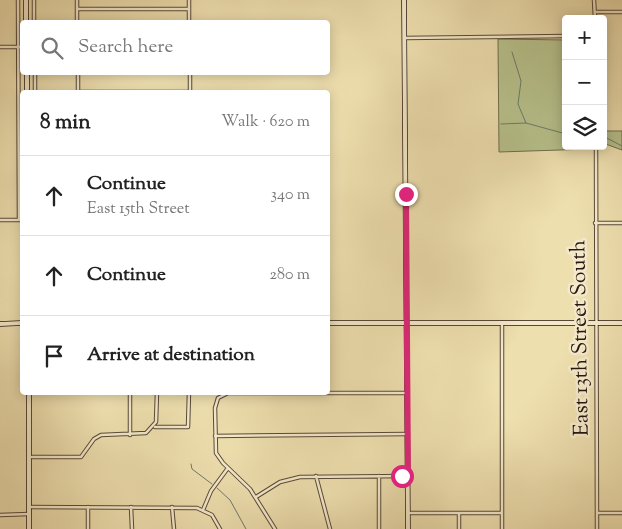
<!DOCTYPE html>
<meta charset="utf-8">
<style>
:root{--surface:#fff;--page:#f2f2f2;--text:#222;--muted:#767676;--line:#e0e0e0}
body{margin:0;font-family:"Sorts Mill Goudy",serif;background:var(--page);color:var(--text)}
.controls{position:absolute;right:15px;top:15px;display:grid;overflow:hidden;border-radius:5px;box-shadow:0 2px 12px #0003}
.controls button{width:45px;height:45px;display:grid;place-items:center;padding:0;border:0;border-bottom:1px solid var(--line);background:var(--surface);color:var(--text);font:25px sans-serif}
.stop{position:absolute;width:15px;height:15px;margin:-11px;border:4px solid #db2777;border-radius:50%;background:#fff}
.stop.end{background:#db2777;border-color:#fff;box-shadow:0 1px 5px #0008}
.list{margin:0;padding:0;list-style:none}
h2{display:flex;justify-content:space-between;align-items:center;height:65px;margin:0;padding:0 20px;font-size:21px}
h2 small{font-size:16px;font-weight:400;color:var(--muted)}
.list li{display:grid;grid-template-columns:32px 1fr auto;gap:15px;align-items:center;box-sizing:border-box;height:80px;padding:0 20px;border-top:1px solid var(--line)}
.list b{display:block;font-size:19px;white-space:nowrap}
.list p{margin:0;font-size:16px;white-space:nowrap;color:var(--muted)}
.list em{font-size:16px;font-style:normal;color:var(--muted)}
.icon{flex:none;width:28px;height:28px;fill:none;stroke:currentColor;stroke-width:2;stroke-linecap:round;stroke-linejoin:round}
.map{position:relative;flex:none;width:622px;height:529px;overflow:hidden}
.search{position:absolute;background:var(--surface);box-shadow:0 2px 12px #0003;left:20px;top:20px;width:310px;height:55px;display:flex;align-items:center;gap:12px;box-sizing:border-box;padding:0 18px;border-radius:5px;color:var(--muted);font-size:19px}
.panel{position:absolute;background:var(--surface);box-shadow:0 2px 12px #0003;left:20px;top:90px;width:310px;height:305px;border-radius:5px}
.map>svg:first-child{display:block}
.green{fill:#b7c28c;stroke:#6f6c4e}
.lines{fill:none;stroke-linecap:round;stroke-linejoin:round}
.stream{stroke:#6b7a6f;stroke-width:1}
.street-casing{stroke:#594938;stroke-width:4.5}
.secondary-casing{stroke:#271710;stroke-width:5.5}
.street{stroke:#f4eacb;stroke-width:2.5}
.secondary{stroke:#f4eacb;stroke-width:4}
.route{stroke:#db2777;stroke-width:6}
.labels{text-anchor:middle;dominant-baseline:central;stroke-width:5;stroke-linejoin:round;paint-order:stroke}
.street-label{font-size:21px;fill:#271710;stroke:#f4eacb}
</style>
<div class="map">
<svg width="622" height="529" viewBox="0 0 622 529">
<rect width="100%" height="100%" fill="#eedfaf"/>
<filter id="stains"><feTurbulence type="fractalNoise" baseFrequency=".004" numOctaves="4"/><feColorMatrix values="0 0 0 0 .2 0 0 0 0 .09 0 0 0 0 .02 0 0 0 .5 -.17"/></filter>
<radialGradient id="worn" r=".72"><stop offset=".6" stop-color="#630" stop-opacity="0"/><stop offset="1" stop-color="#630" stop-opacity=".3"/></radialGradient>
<path class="green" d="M 498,39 L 566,40 L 566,146 L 590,146 L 590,149 L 499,152 Z
M 603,131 L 622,131 L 622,150 L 603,143 Z"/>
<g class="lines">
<path class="stream" d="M 512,52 L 521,81 L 518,104 L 526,123
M 501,124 L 526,123 L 566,134
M 603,136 L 622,146
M 191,464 L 192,469 L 212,484
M 217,488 L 230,500 L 246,529"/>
<defs>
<path id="street" d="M 18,0 L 19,220
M 34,0 L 34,22
M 77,0 L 77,22
M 189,0 L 189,22
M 594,0 L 595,19
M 77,9 L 189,9
M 595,12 L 622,12
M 405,38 L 566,36
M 0,47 L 22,47
M 35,72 L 35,92
M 78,72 L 78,91
M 190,72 L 190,92
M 78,92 L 190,92
M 596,146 L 597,529
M 0,220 L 22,220
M 595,223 L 622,223
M 502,323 L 502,529
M 130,392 L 130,435
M 155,427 L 188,427 L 189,392
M 215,436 L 408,434
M 29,457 L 81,457 L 94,439 L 101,435 L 146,433 L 156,422 L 157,392
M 316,476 L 330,529
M 256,497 L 280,482 L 300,477 L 408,476
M 29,507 L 197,508 L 212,515 L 220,529
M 88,507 L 88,529
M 131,507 L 132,529
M 172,507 L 174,529
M 203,510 L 211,491 L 228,468
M 408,513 L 502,513
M 459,513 L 459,529
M 597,513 L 622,513
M 0,515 L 29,514
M 275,529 L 250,489 L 223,463 L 216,453 L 215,408 L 218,398 L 228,393 L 407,393
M 379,529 L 379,476"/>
<path id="secondary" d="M 26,0 L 26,22
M 404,0 L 408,529
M 27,72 L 27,92
M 328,323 L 622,323
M 0,324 L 22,323
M 29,392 L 29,529"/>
</defs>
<use href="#street" class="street-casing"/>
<use href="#secondary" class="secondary-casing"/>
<use href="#street" class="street"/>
<use href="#secondary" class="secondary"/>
</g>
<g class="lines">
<path class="route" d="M 402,476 L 408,476 L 406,194"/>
</g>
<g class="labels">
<g class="street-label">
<text transform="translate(581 338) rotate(-91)">East 13th Street South</text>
</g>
</g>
<rect width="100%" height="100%" filter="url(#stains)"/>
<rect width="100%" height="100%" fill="url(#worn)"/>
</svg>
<div class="controls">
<button>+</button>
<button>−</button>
<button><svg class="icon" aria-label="layers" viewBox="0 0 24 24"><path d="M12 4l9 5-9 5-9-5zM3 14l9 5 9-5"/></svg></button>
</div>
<div class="stop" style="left:402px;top:476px"></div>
<div class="stop end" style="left:406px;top:194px"></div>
<div class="search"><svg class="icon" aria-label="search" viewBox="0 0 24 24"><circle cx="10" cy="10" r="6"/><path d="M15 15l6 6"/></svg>Search here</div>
<section class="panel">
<h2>8 min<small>Walk · 620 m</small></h2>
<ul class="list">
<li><svg class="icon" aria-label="ahead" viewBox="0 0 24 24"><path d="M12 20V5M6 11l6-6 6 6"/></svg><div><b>Continue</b><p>East 15th Street</p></div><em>340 m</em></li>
<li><svg class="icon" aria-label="ahead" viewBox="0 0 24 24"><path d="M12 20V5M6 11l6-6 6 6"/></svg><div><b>Continue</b></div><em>280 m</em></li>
<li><svg class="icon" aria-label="arrive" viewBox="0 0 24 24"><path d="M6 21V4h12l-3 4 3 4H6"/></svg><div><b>Arrive at destination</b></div></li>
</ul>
</section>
</div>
